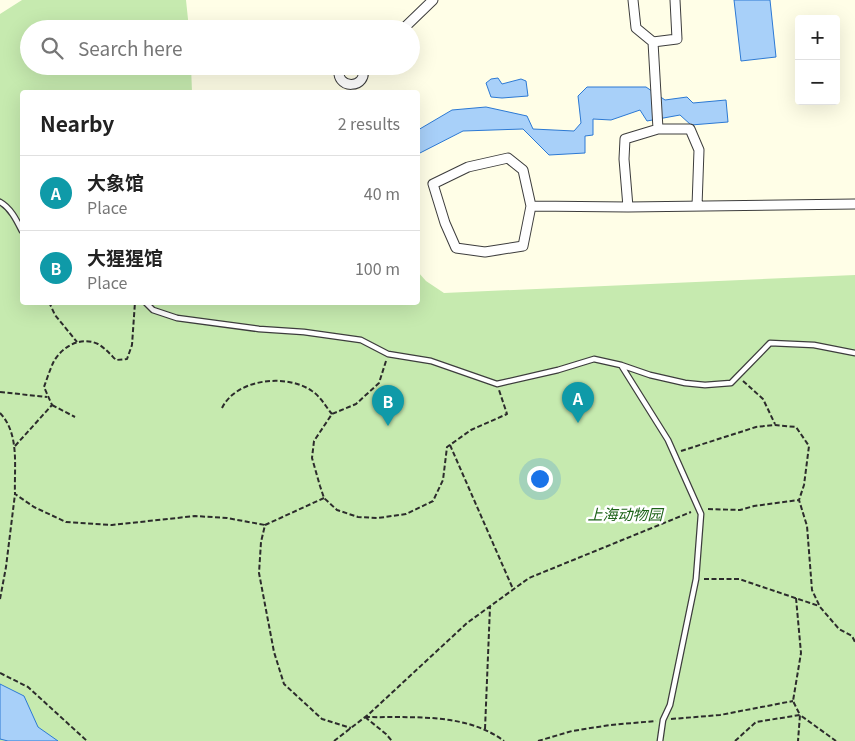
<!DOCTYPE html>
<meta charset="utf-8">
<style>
:root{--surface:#fff;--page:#f6f6f6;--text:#222;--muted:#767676;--line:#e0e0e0;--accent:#7c3aed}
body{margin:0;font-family:Georgia,"Noto Sans SC",serif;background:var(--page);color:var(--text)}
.controls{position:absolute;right:15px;top:15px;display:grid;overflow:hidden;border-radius:5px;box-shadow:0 5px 20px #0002}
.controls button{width:45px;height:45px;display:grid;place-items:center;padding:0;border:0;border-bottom:1px solid var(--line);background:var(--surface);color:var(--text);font:25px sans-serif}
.you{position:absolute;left:539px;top:478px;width:18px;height:18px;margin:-12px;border:4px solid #fff;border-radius:50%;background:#1a73e8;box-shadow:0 0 0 8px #1a73e833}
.badge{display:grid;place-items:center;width:32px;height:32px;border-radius:50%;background:var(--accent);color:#fff;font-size:16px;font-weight:700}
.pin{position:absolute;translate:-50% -41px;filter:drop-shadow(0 1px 2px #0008)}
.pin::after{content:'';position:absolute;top:26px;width:18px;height:15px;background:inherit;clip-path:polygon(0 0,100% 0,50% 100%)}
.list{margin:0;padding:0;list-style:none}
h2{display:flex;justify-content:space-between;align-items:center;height:65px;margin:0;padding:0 20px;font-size:21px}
h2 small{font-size:16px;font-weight:400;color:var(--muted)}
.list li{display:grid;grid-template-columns:32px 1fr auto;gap:15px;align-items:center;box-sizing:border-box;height:75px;padding:0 20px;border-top:1px solid var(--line)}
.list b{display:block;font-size:19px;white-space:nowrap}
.list p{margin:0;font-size:16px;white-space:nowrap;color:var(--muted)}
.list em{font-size:16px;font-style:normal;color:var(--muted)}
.icon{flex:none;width:28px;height:28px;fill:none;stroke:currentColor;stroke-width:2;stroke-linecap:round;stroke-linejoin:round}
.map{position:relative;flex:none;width:855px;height:741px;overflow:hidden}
.search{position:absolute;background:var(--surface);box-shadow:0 5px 20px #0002;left:20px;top:20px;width:400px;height:55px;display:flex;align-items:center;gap:12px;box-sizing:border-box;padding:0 18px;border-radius:28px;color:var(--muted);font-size:19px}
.panel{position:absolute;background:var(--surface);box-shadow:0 5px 20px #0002;left:20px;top:90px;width:400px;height:215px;border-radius:5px}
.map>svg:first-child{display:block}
.green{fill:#c6eaaf}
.water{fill:#a8d0f9;stroke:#2c79d4}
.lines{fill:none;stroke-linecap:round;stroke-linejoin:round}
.service-casing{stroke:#3d3d3d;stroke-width:7}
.minor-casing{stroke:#3d3d3d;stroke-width:11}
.path{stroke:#2c2c2c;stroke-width:2;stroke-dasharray:5 2.5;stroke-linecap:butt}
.service{stroke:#fff;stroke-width:4.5}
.minor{stroke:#fff;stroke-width:9}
.labels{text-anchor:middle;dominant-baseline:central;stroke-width:5;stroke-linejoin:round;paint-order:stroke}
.park-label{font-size:15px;font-style:italic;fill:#1d6318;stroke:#fff}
</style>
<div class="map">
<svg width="855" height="741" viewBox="0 0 855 741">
<rect width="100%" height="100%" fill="#fffee7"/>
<path class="green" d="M 22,0 L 186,0 L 189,29 L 29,29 L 29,66 L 191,66 L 192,92 L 22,92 L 22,302 L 418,302 L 418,272 L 426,281 L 444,293 L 855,275 L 855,741 L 0,741 L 0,14 Z"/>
<path class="water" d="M 734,0 L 770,0 L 776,57 L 741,61 Z
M 498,78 L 502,84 L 521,79 L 526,81 L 528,96 L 502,98 L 491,97 L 486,83 L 491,79 Z
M 587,87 L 646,87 L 665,100 L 687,97 L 693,103 L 726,100 L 728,122 L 691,125 L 680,115 L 647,121 L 640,110 L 611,120 L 593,119 L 593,135 L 585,136 L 585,153 L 549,155 L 523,129 L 463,131 L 418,154 L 418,130 L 452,110 L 486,107 L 527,116 L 533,129 L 574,131 L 581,123 L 578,96 Z
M 0,684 L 24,696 L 38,727 L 58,741 L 8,741 L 0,739 Z"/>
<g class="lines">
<defs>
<path id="service" d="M 0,202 C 11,208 17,221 22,231
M 145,302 L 153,310 L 177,318 L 259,329 L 304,332 L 361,340 L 388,354 L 431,361 L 497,384 L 558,370 L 594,359 L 621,365 L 668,440 L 701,514 L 696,579 L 670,705 L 663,720 L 660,741
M 621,365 L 650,375 L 685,383 L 705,385 L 731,383 L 770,343 L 814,345 L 855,353"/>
<path id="minor" d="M 633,0 L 636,28 L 653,42 L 658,129
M 403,29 L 433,0
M 653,42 L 677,39 L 675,0
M 340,66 C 332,91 371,90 362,66
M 508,158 L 523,170 L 531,206 L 523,246 L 485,252 L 456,248 L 445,223 L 433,184 L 468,167 Z
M 531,206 L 628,207 L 855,204
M 628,207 L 624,159 L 625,139 L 658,129 L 690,129 L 699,150 L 697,206"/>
</defs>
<use href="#service" class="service-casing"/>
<use href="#minor" class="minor-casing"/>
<path class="path" d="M 49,302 L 55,315 L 77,342
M 386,361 L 379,383 L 356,404 L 332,414 L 314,441 L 312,458 L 320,486 L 324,498 L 337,510 L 358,517 L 378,518 L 406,514 L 433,501 L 443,480 L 447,447 L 471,430 L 507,414 L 499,390
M 743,381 L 763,399 L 775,424
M 0,392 L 47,397
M 52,405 L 75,417
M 222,408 C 236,379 286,373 312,391 C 320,396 326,407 332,414
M 0,413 C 20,434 14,467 15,494 L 34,507 L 66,522 L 112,525 L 195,516 L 227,518 L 265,525
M 450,445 L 513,589
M 15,446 L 52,405 L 44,387 C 47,379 50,369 54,361 C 63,346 81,336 98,344 C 105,348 110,354 116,360 L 127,359 L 132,345 L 135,302
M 681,451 L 756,427 L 775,425 L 796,427 L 809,446 L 804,485 L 799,500 L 807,526 L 812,590 L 820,607 L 839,629 L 852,636 L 855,642
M 324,498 L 265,525 L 261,542 L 259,573 L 274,652 L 284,684 L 322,719 L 351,728
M 708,509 L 740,510 L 754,506 L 799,500
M 704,579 L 739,579 L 819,606
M 796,598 L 801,653 L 793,701 L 800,715 L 798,741
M 0,599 L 6,567 L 15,494
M 0,673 L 28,687 L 87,741
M 365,717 C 411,718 465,712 504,741
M 365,717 L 386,734 L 392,741
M 671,719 L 720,715 L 793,701
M 485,729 L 490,607
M 334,741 L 369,714 L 467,623 L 529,578 L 691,512
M 538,741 L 572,731 L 610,725 L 656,721
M 735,741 L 756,722 L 800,715 L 836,741"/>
<use href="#service" class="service"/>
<use href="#minor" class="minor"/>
</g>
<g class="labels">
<g class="park-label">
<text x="625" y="513">上海动物园</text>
</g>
</g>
</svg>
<div class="controls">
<button>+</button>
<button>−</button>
</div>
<div class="you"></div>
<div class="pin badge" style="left:578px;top:423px;background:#0f9aa8">A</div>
<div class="pin badge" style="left:388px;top:426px;background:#0f9aa8">B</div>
<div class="search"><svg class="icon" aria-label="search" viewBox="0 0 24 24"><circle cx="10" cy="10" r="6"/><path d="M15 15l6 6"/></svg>Search here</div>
<section class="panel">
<h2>Nearby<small>2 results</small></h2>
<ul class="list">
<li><span class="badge" style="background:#0f9aa8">A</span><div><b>大象馆</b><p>Place</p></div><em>40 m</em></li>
<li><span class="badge" style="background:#0f9aa8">B</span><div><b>大猩猩馆</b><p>Place</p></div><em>100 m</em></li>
</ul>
</section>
</div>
